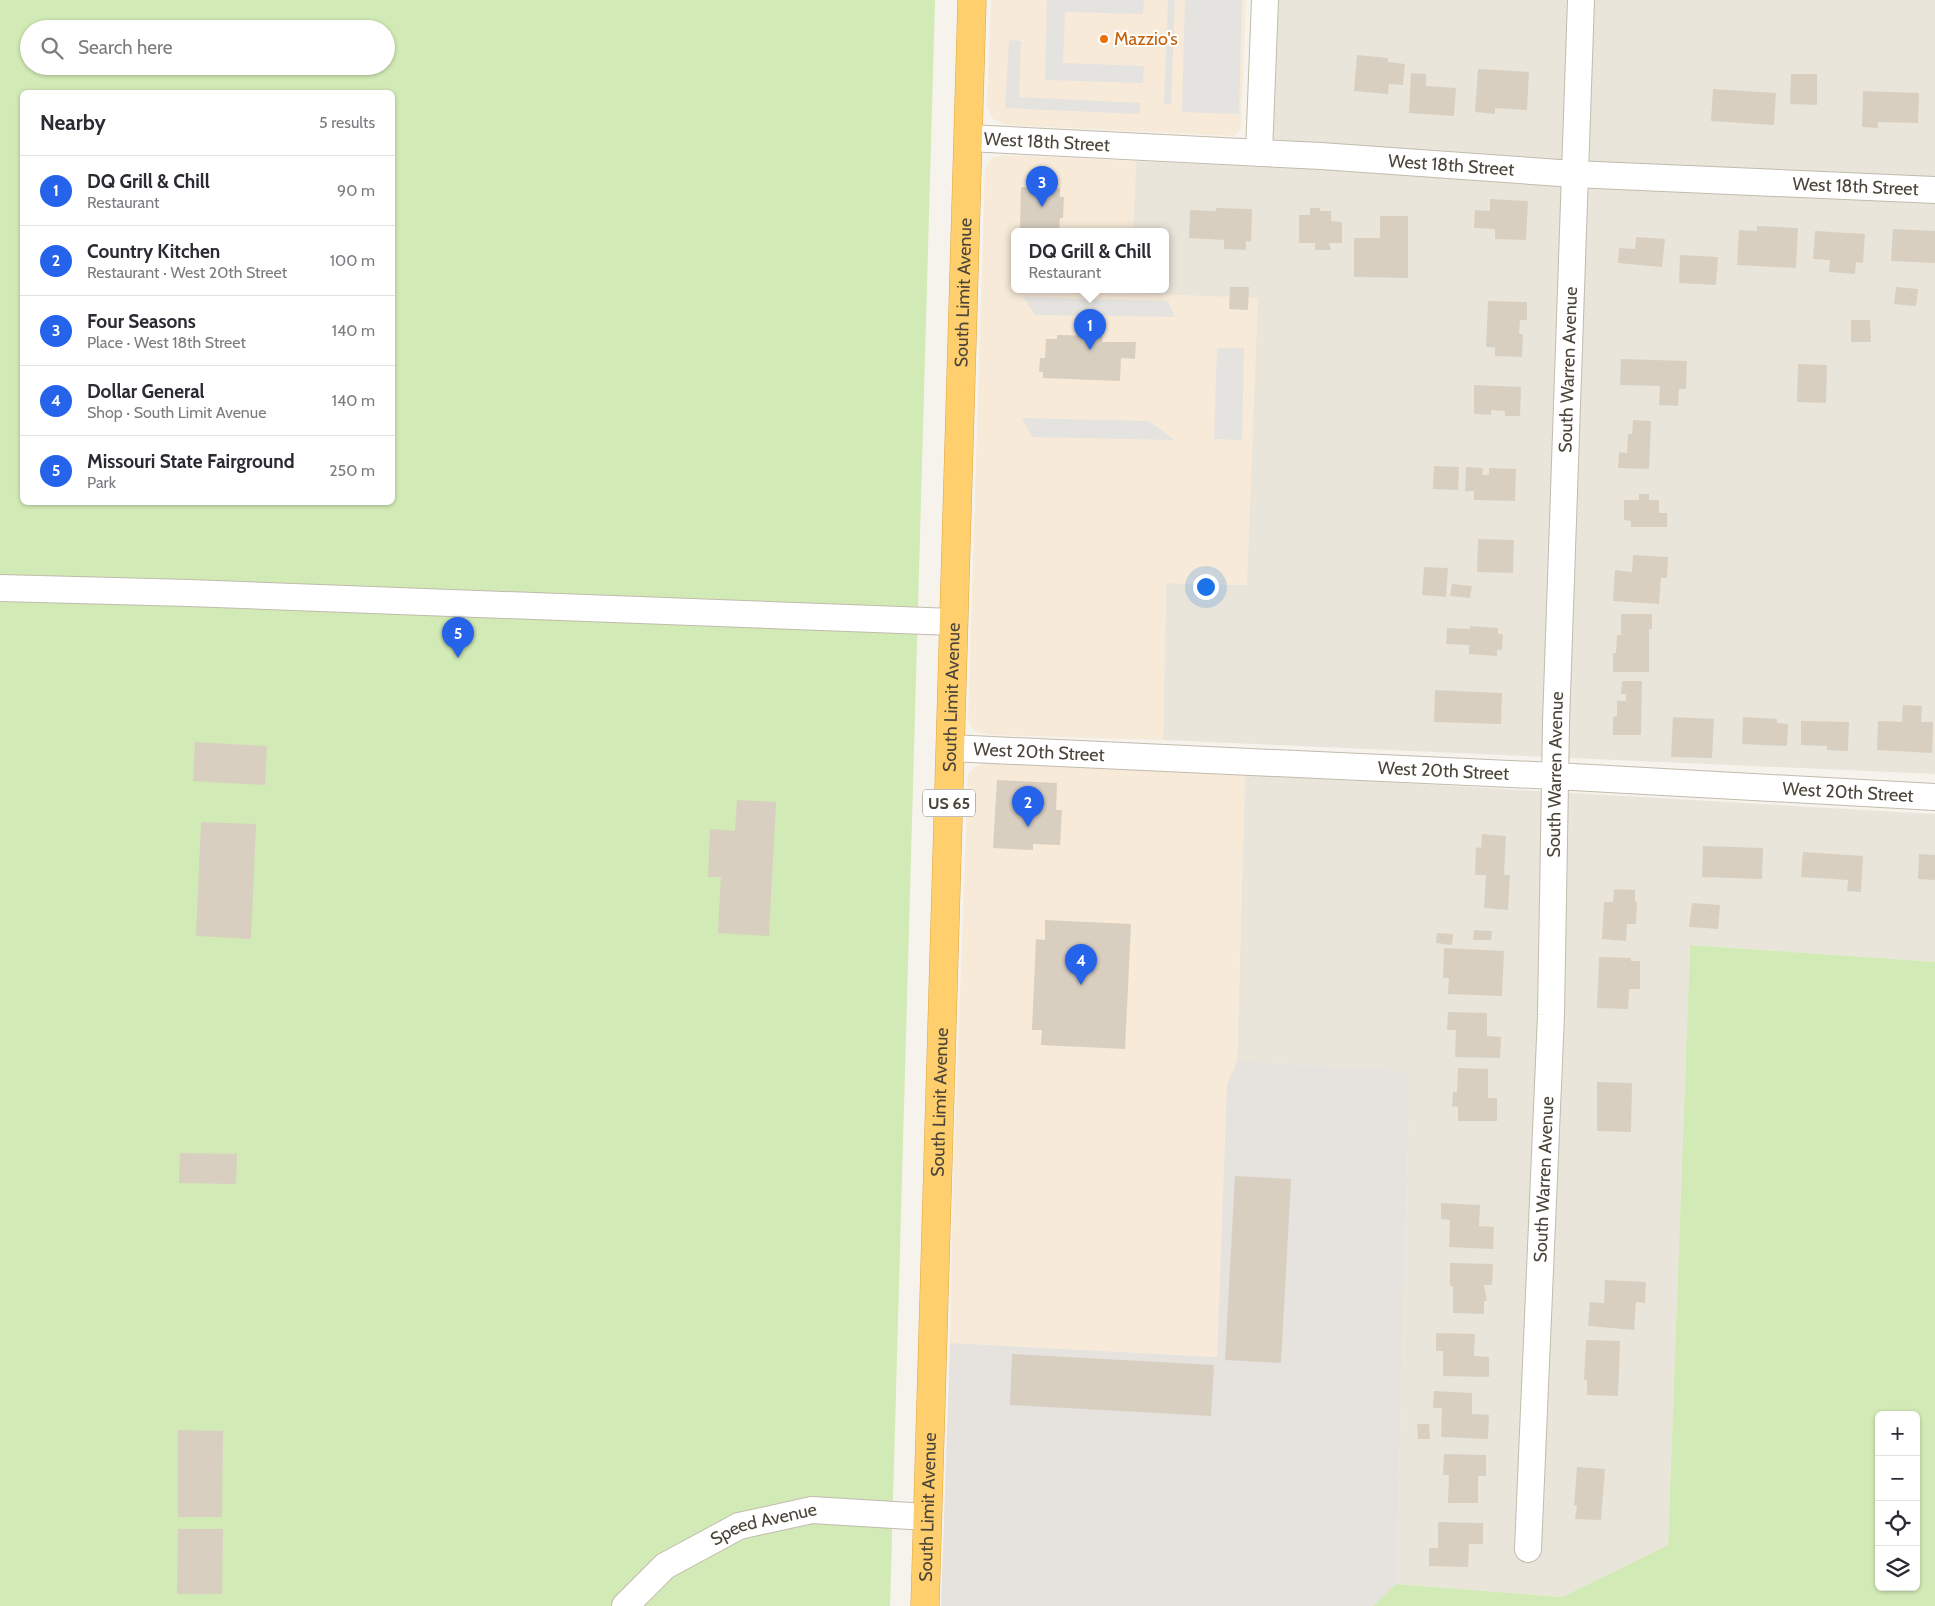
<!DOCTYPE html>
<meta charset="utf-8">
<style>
:root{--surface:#fff;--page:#f7f7f7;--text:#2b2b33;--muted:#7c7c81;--line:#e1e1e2;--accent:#2563eb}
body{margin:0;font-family:Cabin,sans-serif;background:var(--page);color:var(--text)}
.controls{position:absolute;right:15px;bottom:15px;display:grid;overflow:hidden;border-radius:8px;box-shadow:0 1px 4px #0004}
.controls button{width:45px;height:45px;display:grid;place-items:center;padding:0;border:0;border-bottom:1px solid var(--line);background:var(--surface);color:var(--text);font:25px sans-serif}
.you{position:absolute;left:1205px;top:586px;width:18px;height:18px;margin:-12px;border:4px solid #fff;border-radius:50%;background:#1a73e8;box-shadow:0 0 0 8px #1a73e833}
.badge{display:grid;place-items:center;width:32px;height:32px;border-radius:50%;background:var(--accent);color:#fff;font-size:16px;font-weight:700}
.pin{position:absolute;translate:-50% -41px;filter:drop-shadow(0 1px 2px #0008)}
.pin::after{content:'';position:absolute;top:26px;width:18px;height:15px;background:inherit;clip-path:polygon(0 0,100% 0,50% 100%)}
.popup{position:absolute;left:1011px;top:228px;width:158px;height:65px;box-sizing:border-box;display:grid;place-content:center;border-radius:8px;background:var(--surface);filter:drop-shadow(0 1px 4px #0005);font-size:16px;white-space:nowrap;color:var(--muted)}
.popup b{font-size:19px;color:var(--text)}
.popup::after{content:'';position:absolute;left:50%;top:100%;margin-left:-10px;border:10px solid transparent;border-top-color:var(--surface)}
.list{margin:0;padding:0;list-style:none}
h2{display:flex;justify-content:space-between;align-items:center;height:65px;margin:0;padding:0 20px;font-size:21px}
h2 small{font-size:16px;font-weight:400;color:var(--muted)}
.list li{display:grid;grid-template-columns:32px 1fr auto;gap:15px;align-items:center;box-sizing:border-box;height:70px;padding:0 20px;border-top:1px solid var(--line)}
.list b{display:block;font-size:19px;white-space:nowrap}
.list p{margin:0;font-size:16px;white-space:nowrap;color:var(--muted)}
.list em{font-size:16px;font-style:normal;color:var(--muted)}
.icon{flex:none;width:28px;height:28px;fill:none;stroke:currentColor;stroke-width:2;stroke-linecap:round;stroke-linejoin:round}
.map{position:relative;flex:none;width:1935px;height:1606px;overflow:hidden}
.search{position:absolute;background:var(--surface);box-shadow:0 1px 4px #0004;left:20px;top:20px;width:375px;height:55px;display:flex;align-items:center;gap:12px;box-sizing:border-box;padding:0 18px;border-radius:28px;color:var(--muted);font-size:19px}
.panel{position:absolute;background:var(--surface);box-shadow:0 1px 4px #0004;left:20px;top:90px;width:375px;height:415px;border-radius:8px}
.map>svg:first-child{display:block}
.residential{fill:#eae5da}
.commercial{fill:#f7ead8}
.industrial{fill:#e6e2dd}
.green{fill:#d2eab5;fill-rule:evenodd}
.parking{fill:#e5e3e0}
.building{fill:#d8cfc1}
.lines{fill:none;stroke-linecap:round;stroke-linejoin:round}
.minor-casing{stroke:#c2bbae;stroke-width:28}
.highway-casing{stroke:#e0a43c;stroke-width:29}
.minor{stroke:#fff;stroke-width:26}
.highway{stroke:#ffcf6e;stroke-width:28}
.food-dot{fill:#e8710a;stroke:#fff;stroke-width:2}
.labels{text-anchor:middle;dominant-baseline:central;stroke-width:4;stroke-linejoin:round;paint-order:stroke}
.shield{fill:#fff;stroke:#817c74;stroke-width:1}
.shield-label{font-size:16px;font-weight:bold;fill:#4b4439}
.food-label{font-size:18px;fill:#c56008;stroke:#fff;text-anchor:start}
.street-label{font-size:18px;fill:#4b4439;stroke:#fff}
</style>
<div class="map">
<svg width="1935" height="1606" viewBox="0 0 1935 1606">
<rect width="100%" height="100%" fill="#f6f3ec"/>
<path class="residential" d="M 1273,0 L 1935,0 L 1935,774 L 1163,740 L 1166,583 L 1247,585 L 1130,293 L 1131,289 L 1165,289 L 1165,231 L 1133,231 L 1136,161 L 1265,167 Z
M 1245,774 L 1935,814 L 1935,962 L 1690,945 L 1668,1545 L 1562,1597 L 1396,1584 L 1410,1071 L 1237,1061 Z"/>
<path class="commercial" d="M 991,0 L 1246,0 L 1241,128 L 1234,136 L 1006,125 L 993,119 L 987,107 Z
M 1003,155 L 1136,161 L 1133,231 L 1015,231 L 1015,289 L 1131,289 L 1131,293 L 1258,298 L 1247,585 L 1166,583 L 1163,740 L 990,735 L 976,732 L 968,722 L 985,168 L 992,158 Z
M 984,763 L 1245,774 L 1237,1061 L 1227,1084 L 1217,1357 L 950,1343 L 953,1182 L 968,775 L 975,767 Z"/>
<path class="industrial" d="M 1237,1061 L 1410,1071 L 1396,1584 L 1373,1606 L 941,1606 L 950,1343 L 1217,1357 L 1227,1084 Z"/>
<path class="green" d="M 0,0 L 935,0 L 890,1606 L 0,1606 ZM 29,29 L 386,29 L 386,66 L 29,66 ZM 22,92 L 392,92 L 392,502 L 22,502 Z
M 1690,945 L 1935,962 L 1935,1606 L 1373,1606 L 1396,1584 L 1562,1597 L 1668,1545 ZM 1879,1415 L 1916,1415 L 1916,1587 L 1879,1587 Z"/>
<path class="parking" d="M 1047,0 L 1144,0 L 1143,14 L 1065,12 L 1063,63 L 1144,66 L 1143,83 L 1045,80 Z
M 1168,0 L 1175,0 L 1171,104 L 1164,104 Z
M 1185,0 L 1242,0 L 1239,114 L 1182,112 Z
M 1009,40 L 1021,41 L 1019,97 L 1140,103 L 1140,114 L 1005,108 Z
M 1023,297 L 1168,301 L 1175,317 L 1035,315 Z
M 1217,348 L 1244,348 L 1242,440 L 1214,439 Z
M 1022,418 L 1149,421 L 1174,440 L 1032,437 Z"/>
<path class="building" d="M 1357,55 L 1388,58 L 1388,62 L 1405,64 L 1403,85 L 1389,84 L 1388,94 L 1354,91 Z
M 1478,69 L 1529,72 L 1527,110 L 1495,108 L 1495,114 L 1475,112 Z
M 1411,73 L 1426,74 L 1426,86 L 1456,88 L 1454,116 L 1409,113 Z
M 1791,74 L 1817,74 L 1817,105 L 1790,104 Z
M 1713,89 L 1776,93 L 1774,125 L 1711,121 Z
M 1863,91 L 1919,93 L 1918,123 L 1878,122 L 1878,128 L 1862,127 Z
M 1021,187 L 1060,188 L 1060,197 L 1064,197 L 1063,218 L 1060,218 L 1059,231 L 1020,231 Z
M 1490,199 L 1528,201 L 1526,240 L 1495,239 L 1495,229 L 1474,228 L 1475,210 L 1490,211 Z
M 1216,208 L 1252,209 L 1251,242 L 1246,241 L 1246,250 L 1224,249 L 1224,240 L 1189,238 L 1190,210 L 1216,211 Z
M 1310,208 L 1320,208 L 1320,211 L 1331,211 L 1331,221 L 1342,222 L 1342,243 L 1329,243 L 1331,250 L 1315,250 L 1315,243 L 1299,243 L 1299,215 L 1310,215 Z
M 1380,216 L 1408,216 L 1408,278 L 1354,277 L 1354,238 L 1380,238 Z
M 1757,226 L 1798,228 L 1796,268 L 1737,265 L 1739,230 L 1757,231 Z
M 1893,229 L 1935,231 L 1935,263 L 1891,261 Z
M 1815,231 L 1865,234 L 1863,263 L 1856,262 L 1855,274 L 1829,272 L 1830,260 L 1813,259 Z
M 1636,237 L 1665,239 L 1662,267 L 1618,263 L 1619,248 L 1635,249 Z
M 1680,255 L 1718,257 L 1716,285 L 1679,283 Z
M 1230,287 L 1249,287 L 1248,310 L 1229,309 Z
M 1896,287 L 1918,289 L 1916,306 L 1894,304 Z
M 1488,301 L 1527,302 L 1527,320 L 1520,320 L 1519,334 L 1523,334 L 1522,357 L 1495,356 L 1495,347 L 1486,347 Z
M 1851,320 L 1870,320 L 1871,342 L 1851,342 Z
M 1057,335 L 1103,336 L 1102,342 L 1136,342 L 1135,359 L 1121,358 L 1120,381 L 1043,378 L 1043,372 L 1039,372 L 1040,358 L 1045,358 L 1046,339 L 1057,339 Z
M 1621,359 L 1687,361 L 1686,389 L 1679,389 L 1678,406 L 1659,405 L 1660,386 L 1620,385 Z
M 1798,364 L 1827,365 L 1826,403 L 1797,402 Z
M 1474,385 L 1521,387 L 1520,416 L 1505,416 L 1505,411 L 1491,410 L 1491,415 L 1474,414 Z
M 1633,420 L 1651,421 L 1649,469 L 1618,468 L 1619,452 L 1627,453 L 1628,434 L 1632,434 Z
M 1434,466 L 1459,467 L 1458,490 L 1433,489 Z
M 1466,467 L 1483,468 L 1482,475 L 1489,475 L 1489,468 L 1516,469 L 1515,501 L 1474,500 L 1474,491 L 1465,491 Z
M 1639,494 L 1649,494 L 1649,500 L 1659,500 L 1659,513 L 1667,513 L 1667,527 L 1631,527 L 1631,521 L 1624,520 L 1624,500 L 1639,500 Z
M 1478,539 L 1514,540 L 1513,573 L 1477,572 Z
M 1633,555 L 1668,557 L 1667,578 L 1661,578 L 1659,604 L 1613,601 L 1615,570 L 1632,572 Z
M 1424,567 L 1448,568 L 1446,597 L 1422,595 Z
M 1452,584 L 1472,586 L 1470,598 L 1450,596 Z
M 1621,614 L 1652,614 L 1652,629 L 1649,629 L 1649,672 L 1613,672 L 1613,653 L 1616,653 L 1617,635 L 1621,635 Z
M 1470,626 L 1498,628 L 1498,634 L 1503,634 L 1502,650 L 1497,650 L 1497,656 L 1469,654 L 1469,645 L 1446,644 L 1447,628 L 1470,629 Z
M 1622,681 L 1642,681 L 1641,735 L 1613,735 L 1613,717 L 1617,716 L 1617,701 L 1626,701 L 1626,694 L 1621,694 Z
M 1435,690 L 1502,693 L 1501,724 L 1434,722 Z
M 1903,705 L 1922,706 L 1921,722 L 1933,722 L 1932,753 L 1877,750 L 1878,721 L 1902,722 Z
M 1673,717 L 1714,719 L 1712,758 L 1671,757 Z
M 1743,717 L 1777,719 L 1777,723 L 1788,724 L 1787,746 L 1742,744 Z
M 1801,721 L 1849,722 L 1848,751 L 1827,750 L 1827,746 L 1801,745 Z
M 195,742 L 267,746 L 265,785 L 193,781 Z
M 997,780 L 1057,783 L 1056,810 L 1062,810 L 1060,845 L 1033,844 L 1033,850 L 993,848 Z
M 737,800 L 776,802 L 769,936 L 718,933 L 721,877 L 708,877 L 710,829 L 735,831 Z
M 201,822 L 256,824 L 251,939 L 196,936 Z
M 1482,834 L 1506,836 L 1504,875 L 1510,875 L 1508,910 L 1484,908 L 1486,875 L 1475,875 L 1476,847 L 1481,848 Z
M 1703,846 L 1763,848 L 1762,879 L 1702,877 Z
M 1803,852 L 1863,856 L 1861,892 L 1847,891 L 1848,880 L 1801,877 Z
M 1919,854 L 1935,855 L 1935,880 L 1918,879 Z
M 1614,889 L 1635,890 L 1635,902 L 1637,902 L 1636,924 L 1627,924 L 1626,941 L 1602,939 L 1604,902 L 1613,902 Z
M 1692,903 L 1720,905 L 1718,929 L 1689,927 Z
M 1045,920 L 1131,924 L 1125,1049 L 1041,1045 L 1042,1030 L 1032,1030 L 1036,939 L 1045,940 Z
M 1474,930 L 1492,931 L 1491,940 L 1473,940 Z
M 1437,933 L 1453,934 L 1452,945 L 1436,943 Z
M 1444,948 L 1504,951 L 1502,996 L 1448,994 L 1449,978 L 1443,978 Z
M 1599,957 L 1631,958 L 1631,961 L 1640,961 L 1640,989 L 1629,989 L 1628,1009 L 1597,1008 Z
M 1448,1012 L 1487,1013 L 1487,1036 L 1501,1037 L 1500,1058 L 1455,1057 L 1456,1030 L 1447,1030 Z
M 1458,1068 L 1488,1069 L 1488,1098 L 1497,1098 L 1497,1121 L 1458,1121 L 1458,1107 L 1452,1106 L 1453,1092 L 1457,1092 Z
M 1597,1082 L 1632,1083 L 1631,1132 L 1597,1131 Z
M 180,1153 L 237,1154 L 236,1184 L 179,1183 Z
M 1235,1176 L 1291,1179 L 1281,1363 L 1225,1360 Z
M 1441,1203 L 1480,1205 L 1479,1226 L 1494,1227 L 1493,1249 L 1449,1247 L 1450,1220 L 1441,1219 Z
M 1450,1263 L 1493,1264 L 1492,1285 L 1484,1285 L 1487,1301 L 1484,1301 L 1484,1314 L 1453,1313 L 1453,1286 L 1450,1286 Z
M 1605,1280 L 1646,1282 L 1645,1303 L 1636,1302 L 1634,1330 L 1588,1326 L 1590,1302 L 1604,1303 Z
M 1436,1333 L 1475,1334 L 1474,1356 L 1489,1357 L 1489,1377 L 1443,1376 L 1443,1351 L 1436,1351 Z
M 1586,1340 L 1620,1341 L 1618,1396 L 1587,1395 L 1587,1380 L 1584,1380 Z
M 1012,1354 L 1214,1365 L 1211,1416 L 1010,1405 Z
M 1434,1391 L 1472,1393 L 1472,1414 L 1489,1415 L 1488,1439 L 1441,1437 L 1442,1408 L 1433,1408 Z
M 1417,1424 L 1429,1424 L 1430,1439 L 1418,1439 Z
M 178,1430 L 223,1431 L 222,1517 L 178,1517 Z
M 1444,1454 L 1486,1455 L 1486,1476 L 1478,1476 L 1478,1503 L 1448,1503 L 1449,1475 L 1443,1475 Z
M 1577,1467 L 1605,1469 L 1601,1520 L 1575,1519 L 1577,1505 L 1574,1506 Z
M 1438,1522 L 1483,1523 L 1483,1544 L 1469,1544 L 1468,1567 L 1429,1566 L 1429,1548 L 1438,1548 Z
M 178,1529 L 223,1529 L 222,1594 L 177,1594 Z"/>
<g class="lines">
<defs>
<g id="minor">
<path id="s1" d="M 968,138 L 1321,156 L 1574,174 L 1935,190"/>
<path d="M 1259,153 L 1265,0"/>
<path d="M 0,588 L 189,593 L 953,622"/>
<path id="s2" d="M 950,748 L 1555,776 L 1935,797"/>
<path id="s3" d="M 1528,1549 L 1551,1015 L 1556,723 L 1581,0"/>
<path id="s4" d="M 625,1606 L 665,1566 L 739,1526 L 812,1510 L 927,1517"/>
</g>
<g id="highway">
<path id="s5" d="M 925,1606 L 972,0"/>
</g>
</defs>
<use href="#minor" class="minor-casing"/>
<use href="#highway" class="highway-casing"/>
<use href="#minor" class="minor"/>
<use href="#highway" class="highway"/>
</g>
<circle class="food-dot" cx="1104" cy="39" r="5"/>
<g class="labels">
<rect class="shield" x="923" y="789.5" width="52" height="27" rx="4"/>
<g class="shield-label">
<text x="949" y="803">US 65</text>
</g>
<g class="food-label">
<text x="1114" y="39">Mazzio's</text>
</g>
<g class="street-label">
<text stroke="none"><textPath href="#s1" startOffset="79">West 18th Street</textPath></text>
<text stroke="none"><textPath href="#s1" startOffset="484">West 18th Street</textPath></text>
<text stroke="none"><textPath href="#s1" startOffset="889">West 18th Street</textPath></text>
<text stroke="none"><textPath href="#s5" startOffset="1314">South Limit Avenue</textPath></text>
<text stroke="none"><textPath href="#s3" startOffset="1180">South Warren Avenue</textPath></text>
<text stroke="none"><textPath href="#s5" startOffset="909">South Limit Avenue</textPath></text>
<text stroke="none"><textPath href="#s2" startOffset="89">West 20th Street</textPath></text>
<text stroke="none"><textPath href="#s2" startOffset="494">West 20th Street</textPath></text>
<text stroke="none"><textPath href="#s3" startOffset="775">South Warren Avenue</textPath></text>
<text stroke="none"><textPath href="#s2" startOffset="899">West 20th Street</textPath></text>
<text stroke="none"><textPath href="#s5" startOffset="504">South Limit Avenue</textPath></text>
<text stroke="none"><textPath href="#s3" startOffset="370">South Warren Avenue</textPath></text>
<text stroke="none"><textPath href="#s5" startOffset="99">South Limit Avenue</textPath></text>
<text stroke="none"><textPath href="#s4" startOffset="165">Speed Avenue</textPath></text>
</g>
</g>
</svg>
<div class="controls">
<button>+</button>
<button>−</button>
<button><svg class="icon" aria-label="locate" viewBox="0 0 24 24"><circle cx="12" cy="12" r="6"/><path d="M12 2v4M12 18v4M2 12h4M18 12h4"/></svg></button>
<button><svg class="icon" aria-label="layers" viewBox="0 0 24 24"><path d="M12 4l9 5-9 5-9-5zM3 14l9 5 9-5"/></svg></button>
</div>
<div class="you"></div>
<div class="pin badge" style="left:1090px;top:350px">1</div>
<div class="popup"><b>DQ Grill &amp; Chill</b>Restaurant</div>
<div class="pin badge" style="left:1028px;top:827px">2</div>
<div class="pin badge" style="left:1042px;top:207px">3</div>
<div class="pin badge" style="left:1081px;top:985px">4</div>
<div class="pin badge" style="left:458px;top:658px">5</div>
<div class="search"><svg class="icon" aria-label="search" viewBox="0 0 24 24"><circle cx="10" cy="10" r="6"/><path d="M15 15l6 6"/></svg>Search here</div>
<section class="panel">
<h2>Nearby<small>5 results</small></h2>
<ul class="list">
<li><span class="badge">1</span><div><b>DQ Grill &amp; Chill</b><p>Restaurant</p></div><em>90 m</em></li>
<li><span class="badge">2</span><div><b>Country Kitchen</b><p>Restaurant · West 20th Street</p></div><em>100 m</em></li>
<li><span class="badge">3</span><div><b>Four Seasons</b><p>Place · West 18th Street</p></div><em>140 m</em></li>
<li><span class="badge">4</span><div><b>Dollar General</b><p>Shop · South Limit Avenue</p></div><em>140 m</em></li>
<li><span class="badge">5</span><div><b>Missouri State Fairground</b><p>Park</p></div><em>250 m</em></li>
</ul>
</section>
</div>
